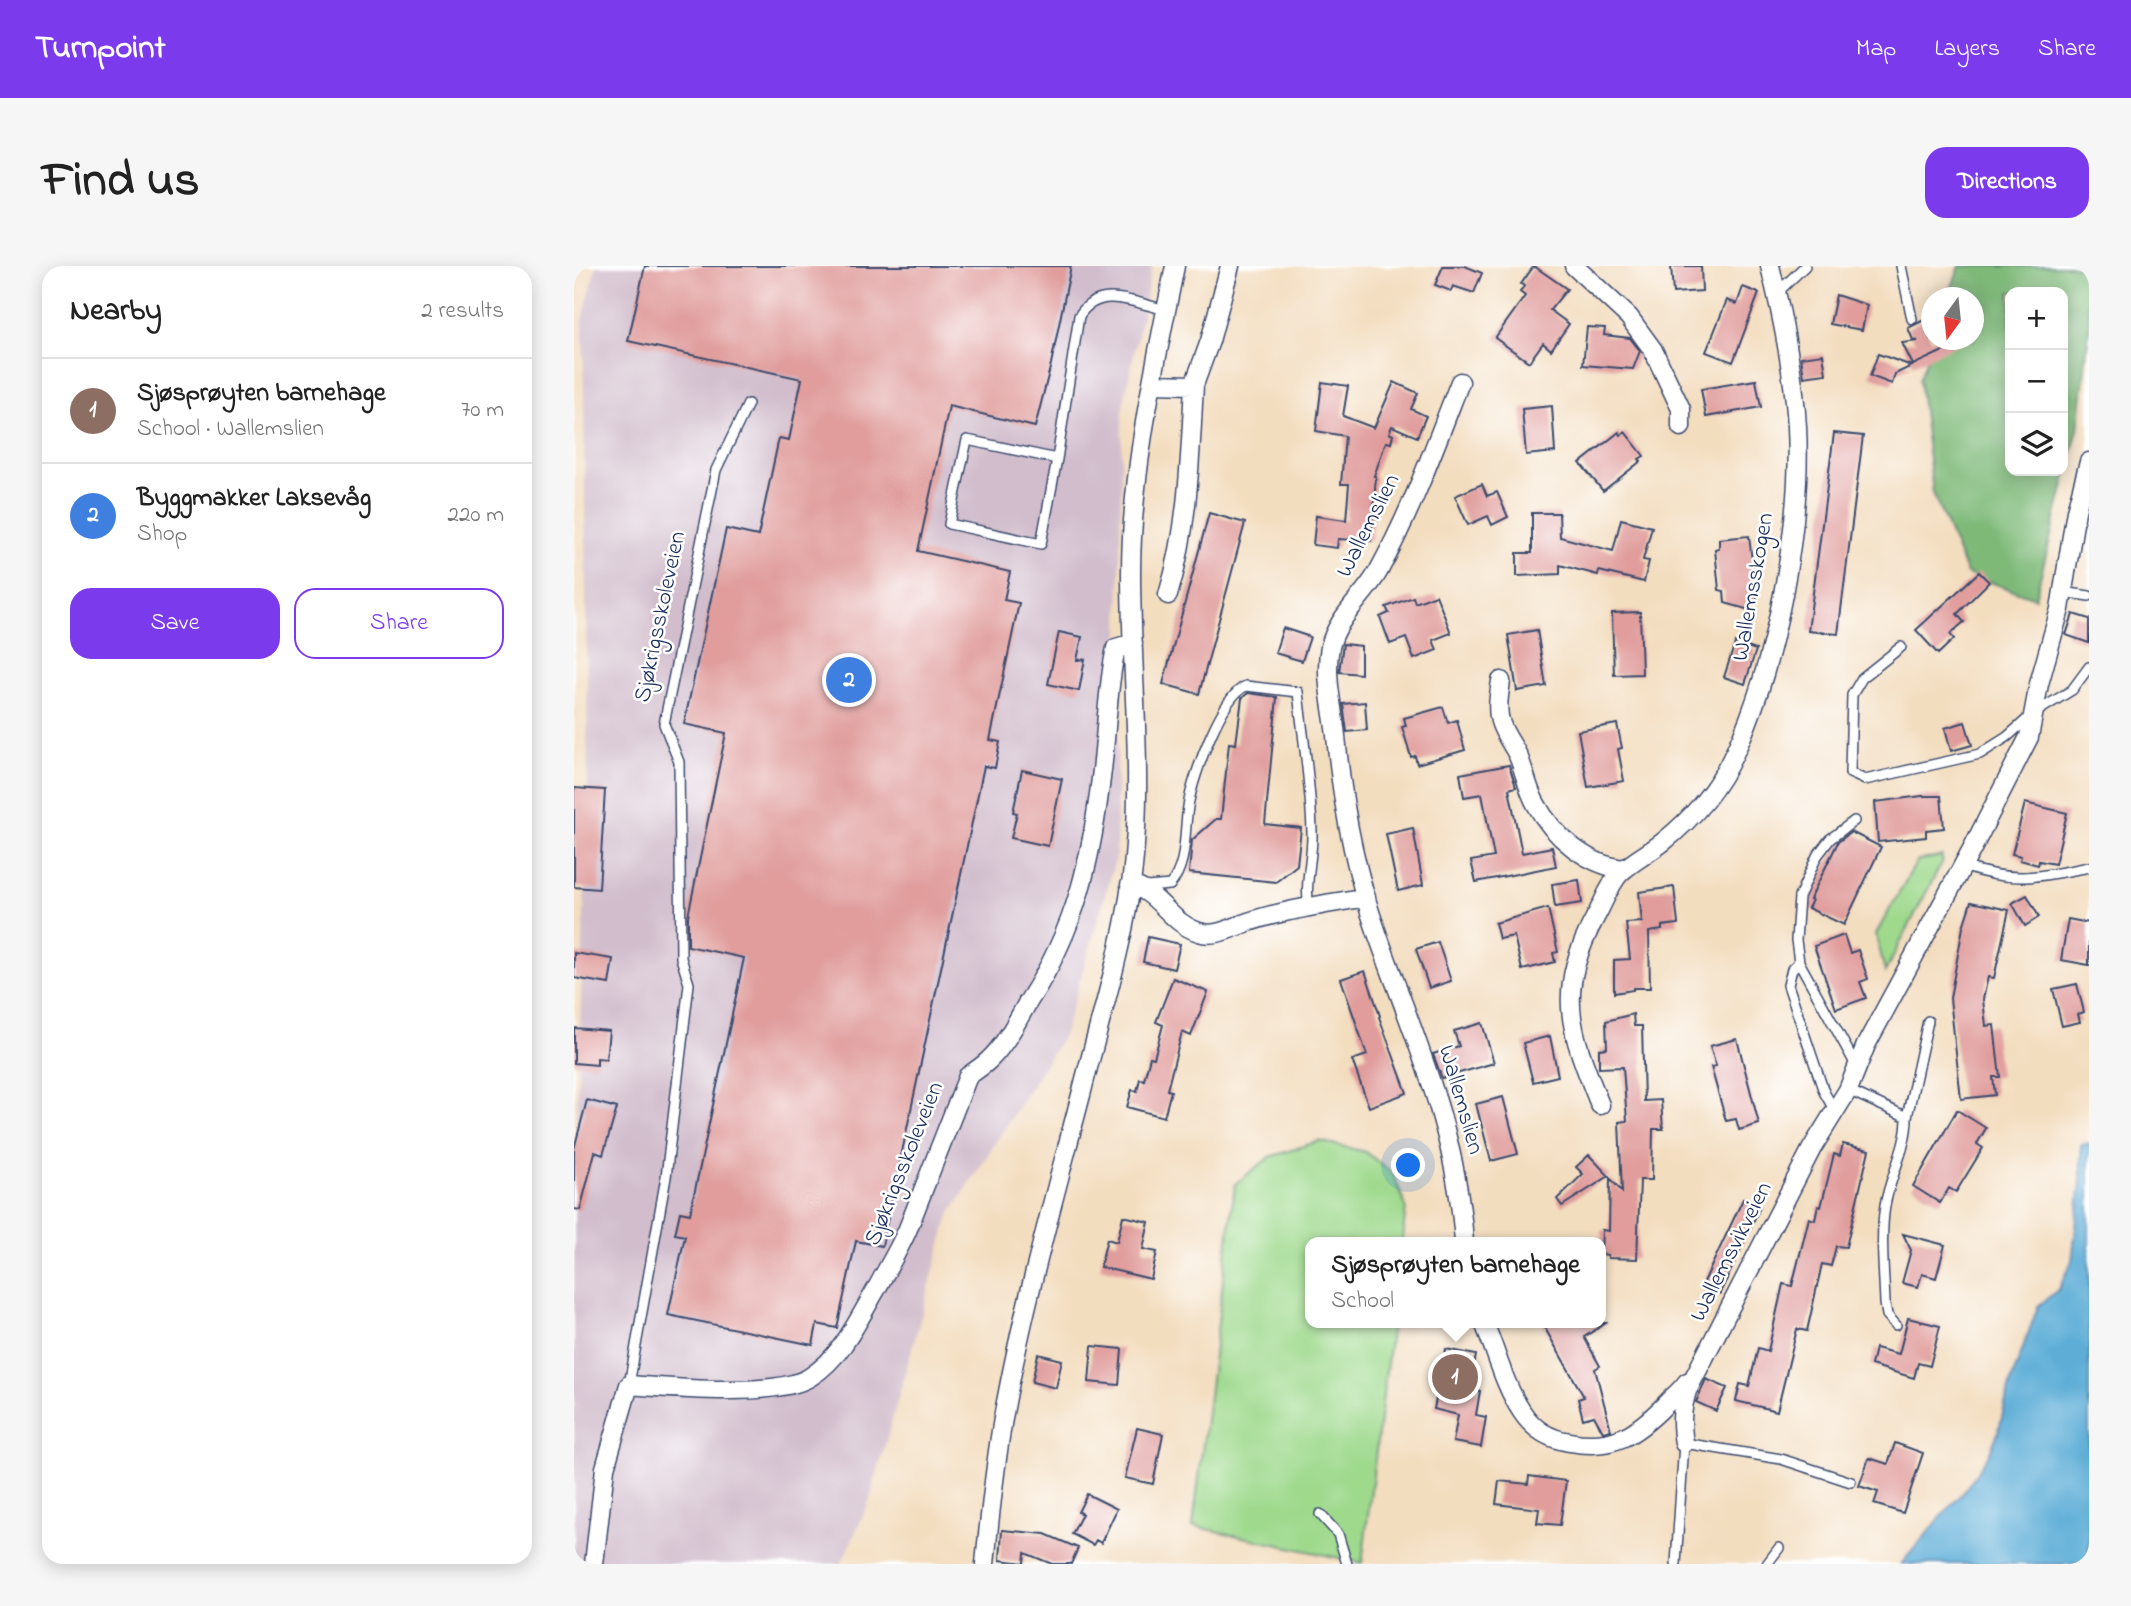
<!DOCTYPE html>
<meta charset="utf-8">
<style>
:root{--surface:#fff;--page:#f6f6f6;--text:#222;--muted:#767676;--line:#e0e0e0;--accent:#7c3aed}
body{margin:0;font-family:"Indie Flower",sans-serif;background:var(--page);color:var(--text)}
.controls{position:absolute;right:21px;top:21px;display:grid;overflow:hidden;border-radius:14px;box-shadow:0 4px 18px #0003}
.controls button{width:63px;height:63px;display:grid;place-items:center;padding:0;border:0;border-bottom:2px solid var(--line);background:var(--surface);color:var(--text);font:35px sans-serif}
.compass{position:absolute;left:1347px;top:21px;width:63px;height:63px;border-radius:50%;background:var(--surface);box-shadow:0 4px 18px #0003;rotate:195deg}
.you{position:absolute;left:835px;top:900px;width:24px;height:24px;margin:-18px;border:5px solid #fff;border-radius:50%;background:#1a73e8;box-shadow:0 0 0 10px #1a73e833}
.badge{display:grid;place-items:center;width:46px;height:46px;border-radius:50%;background:var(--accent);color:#fff;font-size:23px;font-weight:700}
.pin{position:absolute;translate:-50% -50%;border:4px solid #fff;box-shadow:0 2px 7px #0006}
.popup{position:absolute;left:731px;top:971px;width:301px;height:91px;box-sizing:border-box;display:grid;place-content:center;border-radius:14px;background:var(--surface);filter:drop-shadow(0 2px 5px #0005);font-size:23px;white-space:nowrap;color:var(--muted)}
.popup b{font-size:26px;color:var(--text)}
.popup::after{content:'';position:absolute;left:50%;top:100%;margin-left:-14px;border:14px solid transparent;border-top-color:var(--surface)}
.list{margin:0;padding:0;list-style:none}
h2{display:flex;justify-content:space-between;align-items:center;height:91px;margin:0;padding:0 28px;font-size:30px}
h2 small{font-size:23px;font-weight:400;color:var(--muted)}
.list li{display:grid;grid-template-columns:46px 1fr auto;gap:21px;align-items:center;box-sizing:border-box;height:105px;padding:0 28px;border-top:2px solid var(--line)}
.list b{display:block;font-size:26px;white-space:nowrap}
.list p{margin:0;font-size:23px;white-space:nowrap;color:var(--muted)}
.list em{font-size:23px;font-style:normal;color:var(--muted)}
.actions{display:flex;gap:14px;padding:21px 28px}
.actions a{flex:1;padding:16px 0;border:2px solid var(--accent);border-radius:21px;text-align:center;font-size:24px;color:var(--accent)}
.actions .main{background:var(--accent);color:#fff}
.icon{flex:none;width:38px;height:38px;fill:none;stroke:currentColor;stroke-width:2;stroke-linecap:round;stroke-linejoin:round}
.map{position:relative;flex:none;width:1515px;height:1298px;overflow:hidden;border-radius:21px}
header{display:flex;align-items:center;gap:42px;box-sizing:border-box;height:98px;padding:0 35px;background:var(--accent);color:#fff}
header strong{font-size:33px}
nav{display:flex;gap:38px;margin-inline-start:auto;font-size:24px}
.intro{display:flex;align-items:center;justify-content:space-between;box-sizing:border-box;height:168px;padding:0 42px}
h1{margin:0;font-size:49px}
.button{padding:18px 32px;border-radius:21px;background:var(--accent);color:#fff;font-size:24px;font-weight:700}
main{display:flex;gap:42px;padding:0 42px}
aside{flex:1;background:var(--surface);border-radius:21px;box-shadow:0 4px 18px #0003}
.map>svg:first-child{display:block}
.industrial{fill:#d1bdcc}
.green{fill:#9ed98c;stroke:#5c8475;stroke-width:2}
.forest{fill:#7eb978;stroke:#4c746b;stroke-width:2;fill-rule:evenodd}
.water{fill:#5dadd7;stroke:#3c6e9a;stroke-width:2}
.building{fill:#e09d9c}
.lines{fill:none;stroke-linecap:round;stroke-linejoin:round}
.lane-casing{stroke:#3b496d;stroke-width:12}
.street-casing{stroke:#3b496d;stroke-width:21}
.lane{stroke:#fff;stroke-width:9}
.street{stroke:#fff;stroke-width:18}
.labels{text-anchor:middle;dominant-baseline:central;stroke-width:5;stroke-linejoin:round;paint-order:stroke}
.street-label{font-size:24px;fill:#1b2f5e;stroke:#fff}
</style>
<header>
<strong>Turnpoint</strong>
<nav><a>Map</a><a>Layers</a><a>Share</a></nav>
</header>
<div class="intro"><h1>Find us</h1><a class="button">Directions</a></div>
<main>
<aside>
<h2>Nearby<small>2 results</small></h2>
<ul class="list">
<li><span class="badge" style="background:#8d6e63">1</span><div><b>Sjøsprøyten barnehage</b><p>School · Wallemslien</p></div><em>70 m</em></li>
<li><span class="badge" style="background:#3f7fe0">2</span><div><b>Byggmakker Laksevåg</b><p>Shop</p></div><em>220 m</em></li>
</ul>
<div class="actions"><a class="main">Save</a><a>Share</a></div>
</aside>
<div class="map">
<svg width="1515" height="1298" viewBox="0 0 1515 1298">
<rect width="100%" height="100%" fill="#fff"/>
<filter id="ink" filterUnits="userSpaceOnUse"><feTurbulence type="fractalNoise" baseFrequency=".0143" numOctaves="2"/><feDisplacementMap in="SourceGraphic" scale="14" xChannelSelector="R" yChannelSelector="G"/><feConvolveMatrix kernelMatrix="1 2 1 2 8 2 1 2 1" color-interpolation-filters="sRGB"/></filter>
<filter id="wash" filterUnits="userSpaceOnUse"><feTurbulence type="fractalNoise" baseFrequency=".00686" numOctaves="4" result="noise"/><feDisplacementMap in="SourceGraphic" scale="28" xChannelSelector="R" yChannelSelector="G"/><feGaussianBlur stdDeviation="1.57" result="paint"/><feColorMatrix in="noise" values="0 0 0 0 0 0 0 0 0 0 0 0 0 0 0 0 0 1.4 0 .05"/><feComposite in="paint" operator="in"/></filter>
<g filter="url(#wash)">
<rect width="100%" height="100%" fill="#f3ddbf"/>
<path class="industrial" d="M 22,0 L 578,0 L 548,146 L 542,592 L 490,768 L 375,950 L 295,1236 L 267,1298 L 0,1298 L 0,926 L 14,537 L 9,53 Z"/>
<path class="green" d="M 1368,590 L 1368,596 L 1311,706 L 1302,668 L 1343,595 Z
M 745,875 L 792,886 L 819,908 L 832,941 L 828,976 L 736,976 L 736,1057 L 818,1057 L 788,1297 L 619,1260 L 661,918 L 696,891 Z"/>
<path class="forest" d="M 1386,0 L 1513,0 L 1515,63 L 1504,163 L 1461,332 L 1393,308 L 1359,227 L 1345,113 L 1360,74 L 1400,74 L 1400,32 L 1374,31 ZM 1436,26 L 1489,26 L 1489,205 L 1436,205 Z"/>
<path class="water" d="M 1515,877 L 1515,1298 L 1327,1298 L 1393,1221 L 1415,1188 L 1424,1167 L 1437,1115 L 1464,1040 L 1485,1023 L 1498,995 L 1507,917 L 1507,879 Z"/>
<g id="blocks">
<path class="building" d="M 71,0 L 497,0 L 477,98 L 461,161 L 375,140 L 344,285 L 436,306 L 430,334 L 445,337 L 416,474 L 426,476 L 421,502 L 410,500 L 308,980 L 282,975 L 263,1062 L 243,1058 L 239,1079 L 94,1049 L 111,970 L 101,968 L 106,946 L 116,948 L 170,692 L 114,680 L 114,650 L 152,467 L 110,458 L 152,263 L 184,270 L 205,172 L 215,174 L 228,113 L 54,75 Z
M 869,0 L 891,0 L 908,7 L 900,27 L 879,20 L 877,25 L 861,19 Z
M 960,0 L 993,23 L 976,44 L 995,58 L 977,84 L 969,77 L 955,96 L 921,72 L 951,30 L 946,26 L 950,20 L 947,18 Z
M 1097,0 L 1127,0 L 1128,25 L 1099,27 Z
M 1169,21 L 1185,27 L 1159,96 L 1132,86 L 1153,34 L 1163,38 Z
M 1262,29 L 1293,39 L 1288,64 L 1256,58 Z
M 1350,54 L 1357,74 L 1393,74 L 1339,99 L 1328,77 L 1344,75 L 1339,74 L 1334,62 Z
M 1013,61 L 1031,62 L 1030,69 L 1056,72 L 1066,85 L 1059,103 L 1009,99 Z
M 1249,88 L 1252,108 L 1230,111 L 1227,91 Z
M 1304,88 L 1338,100 L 1321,108 L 1318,118 L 1296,110 Z
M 1182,114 L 1187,141 L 1132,151 L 1127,123 Z
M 748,116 L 774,120 L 769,150 L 800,162 L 820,116 L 844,127 L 837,143 L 852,150 L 843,171 L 818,160 L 815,167 L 819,169 L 817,177 L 812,176 L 800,210 L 802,210 L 797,275 L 764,273 L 763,282 L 739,279 L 742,250 L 772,254 L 775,218 L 767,218 L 771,170 L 742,165 Z
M 978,140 L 981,186 L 952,189 L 948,143 Z
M 1045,166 L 1047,169 L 1051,166 L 1070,190 L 1065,193 L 1067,195 L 1029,225 L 1006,197 Z
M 1260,167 L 1289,170 L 1264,368 L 1234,365 Z
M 908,218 L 913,230 L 923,226 L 934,251 L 918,259 L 914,250 L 894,259 L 881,230 Z
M 635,247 L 671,257 L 625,428 L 589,418 Z
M 958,247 L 985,247 L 986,271 L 1039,285 L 1047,253 L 1078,261 L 1069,294 L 1075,295 L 1070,316 L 1025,305 L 1024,309 L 986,299 L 986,308 L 943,310 L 943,287 L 958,287 Z
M 1175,270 L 1178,295 L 1180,295 L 1183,331 L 1178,331 L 1179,345 L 1151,337 L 1150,325 L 1145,324 L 1141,283 L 1145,282 L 1145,273 Z
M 1405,306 L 1415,316 L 1383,348 L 1390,356 L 1376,368 L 1380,373 L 1364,388 L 1342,364 Z
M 862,329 L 877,367 L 859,374 L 863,384 L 840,393 L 832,372 L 816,378 L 806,351 L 815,347 L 812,341 L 839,331 L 841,337 Z
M 1066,346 L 1068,408 L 1040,409 L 1038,347 Z
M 1499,348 L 1515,353 L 1515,377 L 1492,369 Z
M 709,362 L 736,371 L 728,395 L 701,387 Z
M 963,364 L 972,420 L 943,425 L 934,369 Z
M 485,366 L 508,371 L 503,394 L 511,393 L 505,425 L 474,418 Z
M 1161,377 L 1182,384 L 1171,418 L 1150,411 Z
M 769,378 L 787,380 L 787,408 L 765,406 Z
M 674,427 L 703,431 L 691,558 L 727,562 L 723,599 L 702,616 L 615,607 L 618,574 L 642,553 L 647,553 L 655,477 L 662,478 L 668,432 Z
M 791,436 L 793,464 L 773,466 L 769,438 Z
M 869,441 L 874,457 L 883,454 L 891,484 L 843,498 L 841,490 L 837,491 L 828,461 L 832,460 L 830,452 Z
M 1391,456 L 1398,479 L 1377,485 L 1371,462 Z
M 1043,458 L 1048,482 L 1044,483 L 1050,515 L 1014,521 L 1004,465 Z
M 935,499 L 942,521 L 935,523 L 948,587 L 978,581 L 982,600 L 902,616 L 897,595 L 920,591 L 908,528 L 890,531 L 886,508 Z
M 448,504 L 488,513 L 474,580 L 437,572 L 443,547 L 439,546 Z
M 0,522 L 31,524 L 25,623 L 0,621 Z
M 1348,530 L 1367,530 L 1370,562 L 1352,564 L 1352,571 L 1304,576 L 1301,536 Z
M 1451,537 L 1493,547 L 1481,598 L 1465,595 L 1464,599 L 1446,594 L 1447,590 L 1438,588 Z
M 839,562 L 849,619 L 824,625 L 812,568 Z
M 1277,566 L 1307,581 L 1270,659 L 1234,642 L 1238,634 L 1236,633 L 1264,576 Z
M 1005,614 L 1008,637 L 981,641 L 978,618 Z
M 1100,621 L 1104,658 L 1088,660 L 1088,664 L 1075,666 L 1076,722 L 1059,722 L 1059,724 L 1040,727 L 1040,694 L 1056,693 L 1052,657 L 1068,656 L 1065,626 Z
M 1453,629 L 1465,651 L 1451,660 L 1438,637 Z
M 1397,636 L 1435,644 L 1420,712 L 1414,711 L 1409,733 L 1412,760 L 1420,759 L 1426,811 L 1419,811 L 1421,829 L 1387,833 L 1376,732 L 1389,661 Z
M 974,642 L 984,686 L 979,687 L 981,696 L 948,704 L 940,670 L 925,673 L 921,657 Z
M 1494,653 L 1515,657 L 1515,699 L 1487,694 Z
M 1270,669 L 1276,687 L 1284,684 L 1294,713 L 1286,716 L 1292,732 L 1262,743 L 1240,680 Z
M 574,671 L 606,678 L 600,703 L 569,696 Z
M 864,676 L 877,715 L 855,722 L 842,683 Z
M 0,687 L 39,693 L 35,718 L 0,712 Z
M 791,705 L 806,750 L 805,751 L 833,827 L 795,841 L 778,794 L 793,789 L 767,713 Z
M 599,712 L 634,726 L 617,770 L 608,766 L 593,824 L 597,825 L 590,851 L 553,841 L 558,824 L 563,825 L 566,813 L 570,814 L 576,791 L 580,792 L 589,759 L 582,756 Z
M 1503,718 L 1510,746 L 1504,748 L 1506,756 L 1488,760 L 1479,723 Z
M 1059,748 L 1060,760 L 1068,760 L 1070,835 L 1087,834 L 1089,863 L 1079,863 L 1078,914 L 1066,914 L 1063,993 L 1034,992 L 1034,989 L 1027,988 L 1028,964 L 1035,965 L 1036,912 L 1048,926 L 1045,856 L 1053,855 L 1049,801 L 1025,802 L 1025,783 L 1033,782 L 1032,755 Z
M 908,757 L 920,797 L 868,812 L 859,788 L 885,780 L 880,765 Z
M 0,762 L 35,765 L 32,793 L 23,792 L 23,799 L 0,797 Z
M 976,770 L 984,810 L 959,816 L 949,777 Z
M 1163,773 L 1185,858 L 1165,864 L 1162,853 L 1152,855 L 1137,801 L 1142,800 L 1136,780 Z
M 929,831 L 944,888 L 917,895 L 902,838 Z
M 13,834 L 43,842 L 29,889 L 21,886 L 6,944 L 0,943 L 0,883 Z
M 1383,844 L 1412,862 L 1403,878 L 1409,882 L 1382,926 L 1375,922 L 1366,937 L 1339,920 Z
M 1269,878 L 1295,884 L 1272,981 L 1262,980 L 1257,1000 L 1248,998 L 1233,1065 L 1223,1063 L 1203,1145 L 1162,1135 L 1166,1118 L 1175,1120 L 1184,1082 L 1194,1085 L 1209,1018 L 1218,1020 L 1235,952 L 1241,954 L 1244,940 L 1247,941 L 1260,888 L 1266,890 Z
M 1015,889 L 1035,910 L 988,940 L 983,933 L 1009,908 L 1002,901 Z
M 1169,933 L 1186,941 L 1146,1028 L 1128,1020 Z
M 549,950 L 575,956 L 569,983 L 583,986 L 577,1013 L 526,1001 L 533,973 L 543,976 Z
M 1329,968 L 1371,979 L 1362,1012 L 1348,1008 L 1344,1021 L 1328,1017 L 1337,984 Z
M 1334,1052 L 1366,1060 L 1356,1100 L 1344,1097 L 1340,1112 L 1297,1099 L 1301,1082 L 1325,1088 Z
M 968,1057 L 1032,1057 L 1010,1071 L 1026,1100 L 1021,1103 L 1037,1164 L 1029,1166 L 1020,1150 L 1009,1153 L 1004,1133 L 1010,1131 Z
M 518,1080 L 548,1083 L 545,1119 L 515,1116 Z
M 872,1083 L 902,1089 L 896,1123 L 906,1125 L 902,1149 L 912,1151 L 907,1181 L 879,1176 L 884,1149 L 860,1143 Z
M 464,1088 L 488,1094 L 482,1122 L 458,1116 Z
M 1132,1113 L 1153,1122 L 1142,1145 L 1122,1136 Z
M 563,1162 L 589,1168 L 579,1218 L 551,1212 Z
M 1321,1177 L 1349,1187 L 1329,1247 L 1300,1238 L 1304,1226 L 1285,1220 L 1295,1192 L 1314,1198 Z
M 955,1210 L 992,1215 L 986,1259 L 963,1257 L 965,1243 L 922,1238 L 925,1215 L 954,1218 Z
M 513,1228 L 543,1243 L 527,1277 L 522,1274 L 519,1279 L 498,1268 L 508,1248 L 504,1246 Z
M 428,1264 L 471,1268 L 504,1282 L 497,1298 L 478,1298 L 451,1287 L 450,1297 L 426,1294 Z"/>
</g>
</g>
<g filter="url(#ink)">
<use href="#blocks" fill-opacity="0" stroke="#3b496d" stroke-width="2"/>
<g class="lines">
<defs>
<path id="lane" d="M 1327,0 L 1338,53
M 1203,27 L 1231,0
M 483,193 L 393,174 L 375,258 L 467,278 L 483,193 L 505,50 C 525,18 561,37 592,44
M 1489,326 L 1515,330
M 1327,381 L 1288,412 L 1278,429 L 1276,507 L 1291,514 L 1406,488 L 1433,471 L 1459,448 L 1498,424 L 1515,401
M 1280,555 L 1256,573 L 1243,590 L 1225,631 L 1222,674 L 1225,696 L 1283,801
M 1389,600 C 1440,618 1464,611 1515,601
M 573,621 L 596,619 C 615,597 609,563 615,535 C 620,509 647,430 672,420 L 724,426 C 729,472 737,520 738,566 C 739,590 730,619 735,642
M 1225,696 L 1218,703 L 1214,719 L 1250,826 L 1261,845
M 1274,824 L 1333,851 C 1333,883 1316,909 1311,940 C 1306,971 1310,1006 1311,1037 L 1313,1049 L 1322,1059
M 1333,851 L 1354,755
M 55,1119 L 92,911 L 115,718 L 107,692 L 105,496 L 90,458 L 142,204 L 174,138
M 746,1248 L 764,1268 L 773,1298
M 1102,1298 L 1110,1177 L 1207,1193 L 1277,1216
M 1193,1298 L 1205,1282"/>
<path id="street" d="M 1000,0 L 1055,51 L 1079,84 L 1107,143 L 1107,161
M 886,116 C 861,180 837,246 804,306 C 789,332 763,351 756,381 C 750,409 759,442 762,470 C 768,536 781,605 803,667 C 841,774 882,861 890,976
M 578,118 L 620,119 C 616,190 615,261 594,329
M 620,119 L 636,75 L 656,0
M 927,415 C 925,429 922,445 927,458 C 931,470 940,480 945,492 C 951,507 954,524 962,538 C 979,570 1014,600 1051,603
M 556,619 C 585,625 595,657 625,666 C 639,671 653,664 666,659 C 706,644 750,639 792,631
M 1026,839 C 995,762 981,725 1023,648 C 1030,635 1036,618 1046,607 C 1059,595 1075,587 1089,576 C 1119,552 1145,521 1161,486 C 1202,399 1228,257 1223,161 C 1220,107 1209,53 1196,0
M 910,1057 C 923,1087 930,1119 948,1146 C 960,1164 975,1173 996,1176 C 1039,1184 1061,1169 1091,1139 C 1098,1131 1107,1125 1113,1116
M 1110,1177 C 1107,1158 1107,1144 1113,1125 L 1238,882 L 1274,824 L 1292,779 L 1399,581 L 1455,471 L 1465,418 L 1486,343 L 1502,245 L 1515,196
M 20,1298 L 31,1202 L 55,1119 C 96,1122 203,1132 236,1111 C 268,1091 284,1054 303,1022 C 313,1003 324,985 333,965 L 394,810 C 401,805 409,800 415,794 C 431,779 443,755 454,736 C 503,661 518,592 528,504 C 533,463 533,422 542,382 L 559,377
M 411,1298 C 416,1247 421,1197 430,1147 C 450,1038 480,932 508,825 C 524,761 544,697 555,632 C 572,525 557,415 557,308 C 557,204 581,101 601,0"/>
</defs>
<use href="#lane" class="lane-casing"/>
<use href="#street" class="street-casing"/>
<use href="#lane" class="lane"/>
<use href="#street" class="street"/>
</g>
</g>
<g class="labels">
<g class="street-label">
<text transform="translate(795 260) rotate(-63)">Wallemslien</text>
<text transform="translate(1180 321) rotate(-80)">Wallemsskogen</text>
<text transform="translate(87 351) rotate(-78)">Sjøkrigsskoleveien</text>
<text transform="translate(886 834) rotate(74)">Wallemslien</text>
<text transform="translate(331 898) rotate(-68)">Sjøkrigsskoleveien</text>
<text transform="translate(1158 986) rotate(-63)">Wallemsvikveien</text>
</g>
</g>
</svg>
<div class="controls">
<button>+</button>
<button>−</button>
<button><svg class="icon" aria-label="layers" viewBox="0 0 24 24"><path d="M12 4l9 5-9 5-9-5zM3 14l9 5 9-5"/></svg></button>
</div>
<svg class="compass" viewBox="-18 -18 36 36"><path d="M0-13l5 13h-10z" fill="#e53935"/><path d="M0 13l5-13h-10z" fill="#767676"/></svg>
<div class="you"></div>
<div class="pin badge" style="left:881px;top:1111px;background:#8d6e63">1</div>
<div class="popup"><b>Sjøsprøyten barnehage</b>School</div>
<div class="pin badge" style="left:275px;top:414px;background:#3f7fe0">2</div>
</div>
</main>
